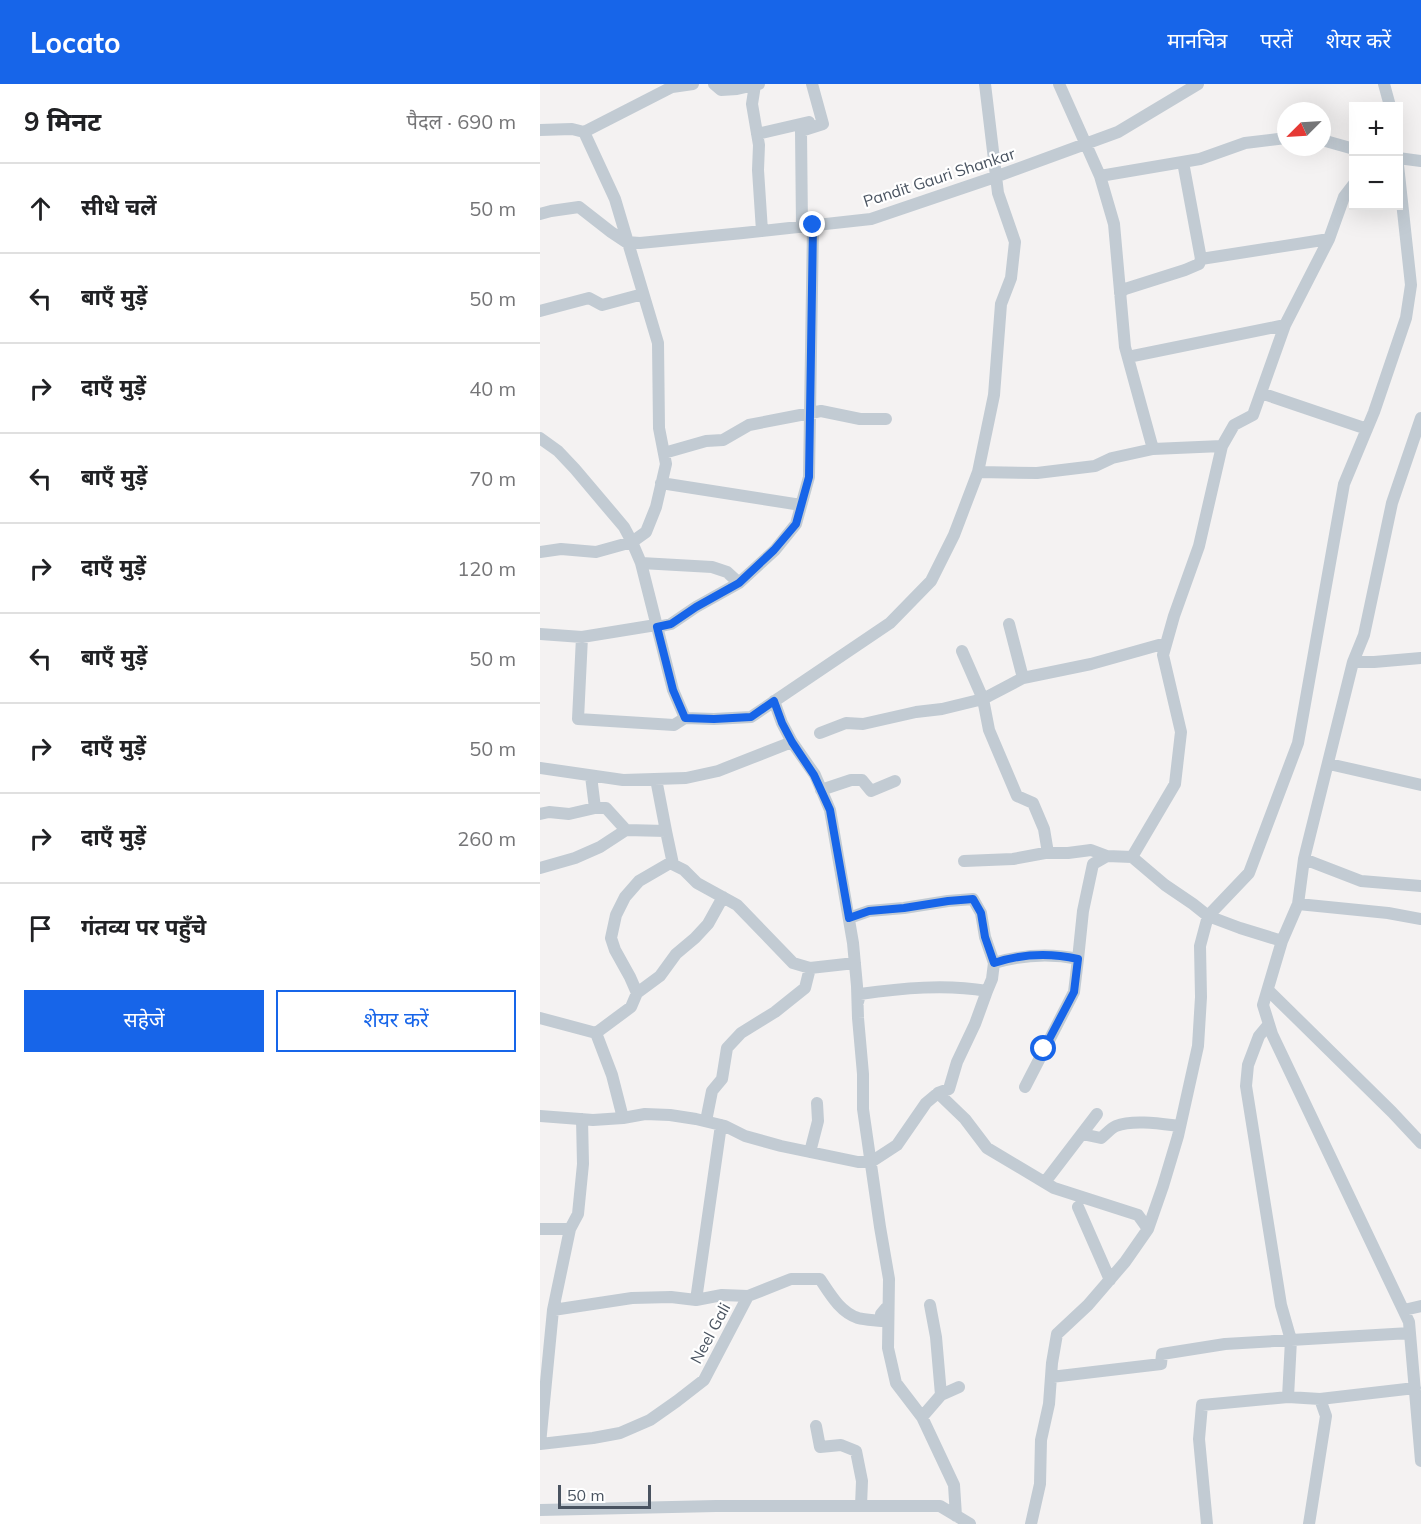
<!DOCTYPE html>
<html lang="hi">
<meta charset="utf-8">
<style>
:root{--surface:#fff;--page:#f2f2f2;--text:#202124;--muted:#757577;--line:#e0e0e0;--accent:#1765e9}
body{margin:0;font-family:Mulish,"Noto Sans Devanagari",sans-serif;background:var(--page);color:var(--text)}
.controls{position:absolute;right:18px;top:18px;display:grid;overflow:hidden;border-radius:0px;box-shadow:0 6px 24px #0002}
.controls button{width:54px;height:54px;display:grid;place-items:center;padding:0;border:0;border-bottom:2px solid var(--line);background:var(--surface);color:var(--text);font:30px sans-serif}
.compass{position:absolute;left:737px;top:18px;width:54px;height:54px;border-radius:50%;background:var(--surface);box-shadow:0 6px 24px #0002;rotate:246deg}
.scale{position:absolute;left:18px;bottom:15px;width:93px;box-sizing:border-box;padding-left:6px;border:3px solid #495360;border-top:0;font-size:16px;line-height:21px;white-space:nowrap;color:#495360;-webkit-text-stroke:4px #fff;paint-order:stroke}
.stop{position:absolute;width:18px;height:18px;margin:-14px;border:4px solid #1765e9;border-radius:50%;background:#fff}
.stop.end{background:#1765e9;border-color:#fff;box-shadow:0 2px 6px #0008}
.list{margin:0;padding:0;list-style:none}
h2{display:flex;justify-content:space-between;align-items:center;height:78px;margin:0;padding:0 24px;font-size:26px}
h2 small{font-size:20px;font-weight:400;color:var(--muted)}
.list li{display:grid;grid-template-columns:39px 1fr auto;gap:18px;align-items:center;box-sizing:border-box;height:90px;padding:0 24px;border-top:2px solid var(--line)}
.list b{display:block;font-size:22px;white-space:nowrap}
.list em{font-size:20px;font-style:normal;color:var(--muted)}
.actions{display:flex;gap:12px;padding:18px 24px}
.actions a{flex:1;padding:14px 0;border:2px solid var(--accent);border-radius:0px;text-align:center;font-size:21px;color:var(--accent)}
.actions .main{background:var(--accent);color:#fff}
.icon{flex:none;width:33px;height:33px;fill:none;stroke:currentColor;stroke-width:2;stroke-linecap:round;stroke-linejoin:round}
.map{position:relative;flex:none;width:881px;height:1440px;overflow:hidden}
header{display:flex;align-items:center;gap:36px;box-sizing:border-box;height:84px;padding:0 30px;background:var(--accent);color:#fff}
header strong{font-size:28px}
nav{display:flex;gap:33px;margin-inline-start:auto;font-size:21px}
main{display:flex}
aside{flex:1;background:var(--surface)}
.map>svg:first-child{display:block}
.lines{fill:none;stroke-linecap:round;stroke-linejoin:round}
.minor{stroke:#c2cbd3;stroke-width:12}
.route{stroke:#1765e9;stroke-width:8}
.labels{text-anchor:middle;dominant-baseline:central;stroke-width:4.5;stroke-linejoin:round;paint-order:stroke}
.street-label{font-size:16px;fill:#495360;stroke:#fff}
</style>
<header>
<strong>Locato</strong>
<nav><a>मानचित्र</a><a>परतें</a><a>शेयर करें</a></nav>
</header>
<main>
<aside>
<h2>9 मिनट<small>पैदल · 690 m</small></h2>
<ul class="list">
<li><svg class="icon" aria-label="ahead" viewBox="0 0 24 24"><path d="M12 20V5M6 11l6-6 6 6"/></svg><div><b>सीधे चलें</b></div><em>50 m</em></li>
<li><svg class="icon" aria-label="left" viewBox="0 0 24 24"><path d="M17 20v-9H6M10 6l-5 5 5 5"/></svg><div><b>बाएँ मुड़ें</b></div><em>50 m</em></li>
<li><svg class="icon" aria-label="right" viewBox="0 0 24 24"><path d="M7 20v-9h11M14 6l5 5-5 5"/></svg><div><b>दाएँ मुड़ें</b></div><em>40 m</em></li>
<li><svg class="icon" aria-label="left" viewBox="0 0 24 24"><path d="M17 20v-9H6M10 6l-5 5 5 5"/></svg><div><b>बाएँ मुड़ें</b></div><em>70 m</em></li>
<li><svg class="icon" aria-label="right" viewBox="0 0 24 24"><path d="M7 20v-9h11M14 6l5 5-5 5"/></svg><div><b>दाएँ मुड़ें</b></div><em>120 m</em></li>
<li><svg class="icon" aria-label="left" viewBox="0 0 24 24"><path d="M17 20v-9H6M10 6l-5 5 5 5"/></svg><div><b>बाएँ मुड़ें</b></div><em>50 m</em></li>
<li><svg class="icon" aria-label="right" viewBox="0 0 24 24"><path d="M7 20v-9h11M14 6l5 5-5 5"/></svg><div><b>दाएँ मुड़ें</b></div><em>50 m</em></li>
<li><svg class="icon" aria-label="right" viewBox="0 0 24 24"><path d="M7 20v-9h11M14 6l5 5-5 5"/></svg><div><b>दाएँ मुड़ें</b></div><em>260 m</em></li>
<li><svg class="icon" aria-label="arrive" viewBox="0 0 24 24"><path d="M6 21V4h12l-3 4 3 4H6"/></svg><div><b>गंतव्य पर पहुँचे</b></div></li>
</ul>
<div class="actions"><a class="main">सहेजें</a><a>शेयर करें</a></div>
</aside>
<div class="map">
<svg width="881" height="1440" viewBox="0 0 881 1440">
<rect width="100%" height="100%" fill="#f4f2f2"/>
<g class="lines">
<path class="minor" d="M 174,0 L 181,6 L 197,5 L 219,0
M 519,0 L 560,92 L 574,140 L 585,263 L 613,365
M 844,0 L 850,22
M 215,1 L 212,20 L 219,61 L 218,86 L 222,147
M 0,46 L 32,45 L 44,48 L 132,3 L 153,0
M 217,50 L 269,38
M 782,56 L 814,65
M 858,74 L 881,77
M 643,78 L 661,175
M 560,92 L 660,75 L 705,59 L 746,54
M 814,100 L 804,113 L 789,155 L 745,241 L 713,331 L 694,341 L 682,362 L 659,462 L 634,532 L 623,571 L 641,648 L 635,700 L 592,773 L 625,801 L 653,820 L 668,832 L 700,844 L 742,857 L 758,820 L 764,775 L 813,578 L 824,551 L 852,419 L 881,334
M 0,130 L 11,127 L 39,123 L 71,148 L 86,158 L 100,159 L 203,149 L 331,135 L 455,93 L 578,48 L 658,0
M 262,143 L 261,47 L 283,40 L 272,0
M 580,209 L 585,205 L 645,186 L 659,180 L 661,175 L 789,155
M 0,227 L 49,214 L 62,221 L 103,210
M 588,273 L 745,241
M 721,309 L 827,345
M 0,354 L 18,367 L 35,385 L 84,443 L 92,458 L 101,479 L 133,606 L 145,634 L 174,635 L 211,633 L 350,539 L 391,497 L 414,451 L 438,388 L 454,311 L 461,220 L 471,194 L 475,158 L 458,109 L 445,0
M 124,369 L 166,357 L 183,356 L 209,341 L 281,327 L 320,335 L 346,335
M 438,388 L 497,389 L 555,382 L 572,374 L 613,365 L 682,362
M 121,399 L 261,421
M 0,468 L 21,465 L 56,468 L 92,458 L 106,448 L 116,423 L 126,380 L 119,344 L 118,259 L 75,115 L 44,48
M 101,479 L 172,483 L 187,488 L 199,499
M 469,540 L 483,594 L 551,580 L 626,559
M 0,550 L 42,553 L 116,541 L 117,543 L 131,540 L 156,523 L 199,499 L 235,466 L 256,440 L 269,393 L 273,141
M 42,553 L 38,635 L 134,641 L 145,634
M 813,578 L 834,578 L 881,574
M 483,594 L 443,615 L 449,646 L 477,712 L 493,719 L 504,745 L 508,769
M 234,617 L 242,639 L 252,658 L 275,691 L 290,726 L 313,859 L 317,902 L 318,934 L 323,990 L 323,1025 L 340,1143 L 349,1195 L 348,1264 L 356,1299 L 382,1333 L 414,1401 L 416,1432
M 280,649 L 306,639 L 323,640 L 376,628 L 402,625 L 443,615 L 422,567
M 789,680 L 881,701
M 0,684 L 83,696 L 146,694 L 178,687 L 252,658
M 51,692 L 55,724 L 66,724 L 86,746 L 126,747 L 133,780
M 116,695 L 126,747
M 281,706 L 311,696 L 322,696 L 331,707 L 355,697
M 0,730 L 9,728 L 29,730 L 55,724
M 764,775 L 821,797 L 881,802
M 424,777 L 473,775 L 505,769 L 528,769 L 551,766 L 567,772
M 0,784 L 35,774 L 60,763 L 86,746
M 758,820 L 848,829 L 881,835
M 309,834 L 329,827 L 364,824 L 408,817 L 433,815 L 441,829 L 445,853 L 454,879
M 742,857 L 723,921 L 732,950 L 869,1238 L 881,1377
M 728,906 L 852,1028 L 881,1059
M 97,909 L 120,892 L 136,870 L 155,854 L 168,840 L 183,813
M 318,918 L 320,910 C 362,904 406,900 447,907 L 452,895 L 454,879 C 482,871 510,869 538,875 L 543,827 L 553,780 L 567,772 L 592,773
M 0,934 L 56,949
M 729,940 L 719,952 L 708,981 L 706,1002 L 741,1221 L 751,1256 L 748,1313
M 485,1003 L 534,908 L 538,875
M 398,1009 L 425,1035 L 447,1064 L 514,1104 L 598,1131 L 608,1145
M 0,1032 L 53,1036 L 83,1034 L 105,1030 L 130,1031 L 156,1035 L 185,1042 L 205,1052 L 241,1062 L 318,1078 L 331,1078 L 357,1061 L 386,1019 L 398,1009 L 409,1005 L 417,978 L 435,940 L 447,907
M 83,1034 L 72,991 L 56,949 L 91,923 L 97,909 L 90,893 L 75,866 L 71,854 L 76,831 L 85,813 L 99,797 L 130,779 L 144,786 L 157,799 L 197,821 L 253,879 L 270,884 L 315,879
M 166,1037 L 172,1007 L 182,995 L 187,964 L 201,949 L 235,928 L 265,904 L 270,884
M 542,1050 L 561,1054 C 566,1050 571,1044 576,1042 C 593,1035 623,1040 640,1042
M 270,1068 L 278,1037 L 277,1019
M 505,1098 L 557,1030
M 538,1123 L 570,1196
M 0,1145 L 30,1145
M 156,1216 L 181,1041
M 390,1221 L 396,1253 L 401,1311
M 13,1226 L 92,1214 L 131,1213 L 156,1216 L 182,1211 L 208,1212
M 864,1226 L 881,1222
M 511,1293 L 621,1280 L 622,1270 L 685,1260 L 870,1249
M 382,1333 L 401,1311 L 419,1303
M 276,1342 L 280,1363 L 301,1361 L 316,1367 L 322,1397 L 321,1422
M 0,1360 L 53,1354 L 80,1349 L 110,1336 L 137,1317 L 164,1296 L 208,1212 L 251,1195 L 280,1195 C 290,1210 300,1228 318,1234 C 325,1236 335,1236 342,1237 L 341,1230 L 346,1224
M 0,1360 L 13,1226 L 30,1145 L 38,1130 L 43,1080 L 42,1035
M 0,1426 L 176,1422 L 400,1422 L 430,1440
M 491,1440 L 500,1400 L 501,1356 L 509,1320 L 512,1279 L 517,1250 L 548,1221 L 585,1178 L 608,1145 L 623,1102 L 638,1052 L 658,962 L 661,913 L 660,862 L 668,832 L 709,789 L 758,659 L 804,400 L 834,328 L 866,234 L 871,201 L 858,81
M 667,1440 L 659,1355 L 662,1321 L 748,1313 L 780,1315 L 875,1304
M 769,1440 L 786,1332 L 780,1315"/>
</g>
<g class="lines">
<path class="route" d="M 273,141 L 269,393 L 256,440 L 234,466 L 199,499 L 156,523 L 131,540 L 117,543 L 133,606 L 145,634 L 174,635 L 211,633 L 234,617 L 242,639 L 252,658 L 274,691 L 290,726 L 309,834 L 329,827 L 364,824 L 408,817 L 433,815 L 441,829 L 445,853 L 454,879 C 481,870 511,869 538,875 L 534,908 L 504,965"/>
</g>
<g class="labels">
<g class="street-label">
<text transform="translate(399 93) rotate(-18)">Pandit Gauri Shankar</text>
<text transform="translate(170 1249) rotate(-62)">Neel Gali</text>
</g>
</g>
</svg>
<div class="controls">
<button>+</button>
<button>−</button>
</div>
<svg class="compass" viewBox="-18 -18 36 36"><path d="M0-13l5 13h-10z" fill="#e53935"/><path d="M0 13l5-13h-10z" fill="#757577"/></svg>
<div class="scale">50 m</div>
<div class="stop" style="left:504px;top:965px"></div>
<div class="stop end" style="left:273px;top:141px"></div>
</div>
</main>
